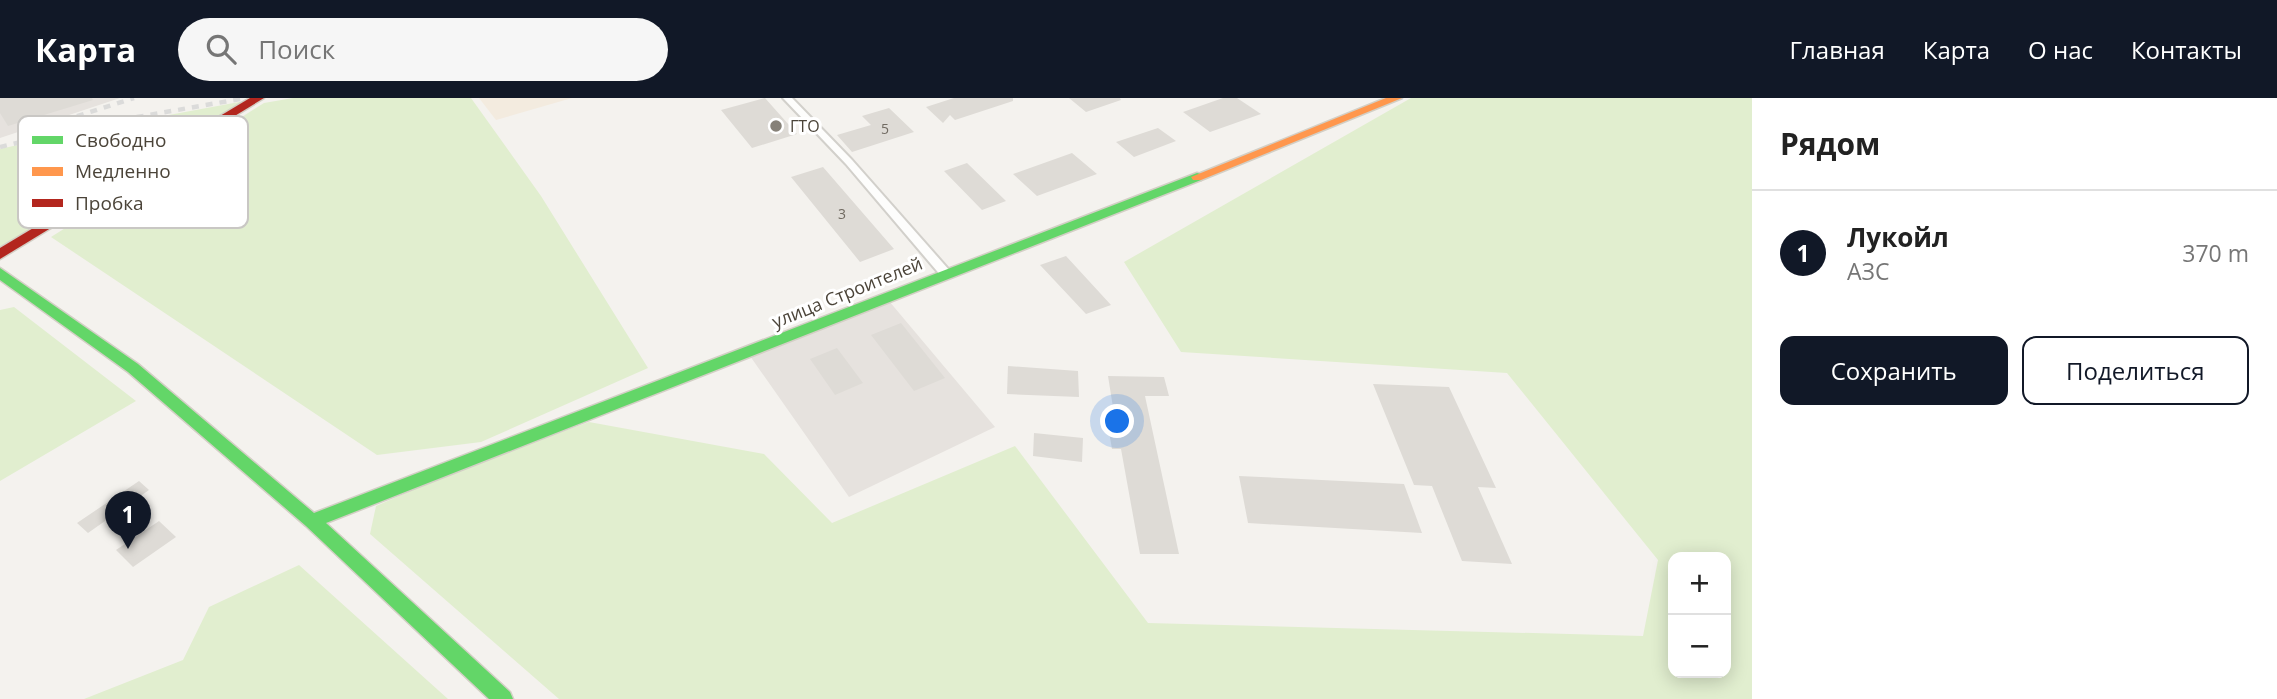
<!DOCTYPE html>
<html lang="ru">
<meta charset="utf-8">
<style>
:root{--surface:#fff;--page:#f6f6f6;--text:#222;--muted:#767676;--line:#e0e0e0;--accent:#111827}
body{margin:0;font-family:"Open Sans",sans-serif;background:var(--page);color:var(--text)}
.controls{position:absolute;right:21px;bottom:21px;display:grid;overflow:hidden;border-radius:14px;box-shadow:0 4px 18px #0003}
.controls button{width:63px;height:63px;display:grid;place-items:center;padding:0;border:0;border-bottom:2px solid var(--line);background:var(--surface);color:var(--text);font:35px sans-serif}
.you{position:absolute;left:1118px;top:324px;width:24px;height:24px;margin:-18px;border:5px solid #fff;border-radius:50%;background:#1a73e8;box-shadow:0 0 0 10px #1a73e833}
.badge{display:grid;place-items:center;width:46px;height:46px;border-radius:50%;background:var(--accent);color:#fff;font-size:23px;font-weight:700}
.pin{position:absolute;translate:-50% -58px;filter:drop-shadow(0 2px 4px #0008)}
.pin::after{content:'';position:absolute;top:37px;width:24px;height:21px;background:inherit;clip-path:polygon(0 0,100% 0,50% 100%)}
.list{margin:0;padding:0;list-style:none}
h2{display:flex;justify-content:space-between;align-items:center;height:91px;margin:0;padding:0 28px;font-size:30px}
h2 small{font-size:23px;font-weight:400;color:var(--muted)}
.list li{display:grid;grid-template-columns:46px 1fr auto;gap:21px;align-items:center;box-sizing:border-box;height:126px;padding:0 28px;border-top:2px solid var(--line)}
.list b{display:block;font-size:26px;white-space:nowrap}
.list p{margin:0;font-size:23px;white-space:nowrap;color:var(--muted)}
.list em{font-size:23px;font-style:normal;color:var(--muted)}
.actions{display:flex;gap:14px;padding:21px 28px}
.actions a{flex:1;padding:16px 0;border:2px solid var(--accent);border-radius:14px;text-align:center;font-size:24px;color:var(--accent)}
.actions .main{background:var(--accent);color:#fff}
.icon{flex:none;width:38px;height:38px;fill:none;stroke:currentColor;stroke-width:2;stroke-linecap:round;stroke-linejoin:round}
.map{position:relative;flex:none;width:1752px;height:601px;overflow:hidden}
header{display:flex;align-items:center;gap:42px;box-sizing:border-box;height:98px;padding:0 35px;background:var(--accent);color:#fff}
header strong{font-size:33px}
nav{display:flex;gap:38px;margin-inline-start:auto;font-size:24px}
.search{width:490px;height:63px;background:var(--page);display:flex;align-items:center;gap:18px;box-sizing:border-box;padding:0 24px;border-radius:38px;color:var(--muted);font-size:26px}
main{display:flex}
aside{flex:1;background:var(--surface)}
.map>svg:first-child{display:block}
.commercial{fill:#f3ebdf}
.industrial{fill:#e6e2de}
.green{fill:#e1eecf;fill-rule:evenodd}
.building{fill:#dedbd6}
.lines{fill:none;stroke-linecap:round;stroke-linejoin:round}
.street-casing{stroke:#d2d0cb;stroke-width:4}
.fast-casing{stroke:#d3cfc5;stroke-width:3}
.slow-casing{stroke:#d3cfc5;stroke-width:3}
.jam-casing{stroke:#d3cfc5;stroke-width:3}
.street{fill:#fdfdfc;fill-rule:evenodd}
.fast{fill:#63d668;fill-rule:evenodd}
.slow{fill:#ff974d;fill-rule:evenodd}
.jam{fill:#b3261e;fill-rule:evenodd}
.rail{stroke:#dbdbda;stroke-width:4.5;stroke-dasharray:7 7;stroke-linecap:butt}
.poi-dot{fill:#868178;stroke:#fff;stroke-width:2.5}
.labels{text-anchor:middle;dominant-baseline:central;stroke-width:6;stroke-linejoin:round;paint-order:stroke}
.number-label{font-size:14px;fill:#706a61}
.far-poi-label{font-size:16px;fill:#4b4439;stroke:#fff;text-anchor:start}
.street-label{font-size:18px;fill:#4b4439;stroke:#fff}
.key{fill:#fff;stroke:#c9c7c4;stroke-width:2}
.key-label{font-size:19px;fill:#4b4439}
</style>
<header>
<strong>Карта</strong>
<div class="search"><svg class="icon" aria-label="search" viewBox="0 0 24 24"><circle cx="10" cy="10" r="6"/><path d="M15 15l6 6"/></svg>Поиск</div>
<nav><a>Главная</a><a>Карта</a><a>О нас</a><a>Контакты</a></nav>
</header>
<main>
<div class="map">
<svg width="1752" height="601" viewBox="0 0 1752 601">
<rect width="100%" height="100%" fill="#f4f2ee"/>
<path class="commercial" d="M 479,0 L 572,0 L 496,22 Z"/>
<path class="industrial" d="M 0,0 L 120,0 L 0,40 Z
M 889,203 L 995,329 L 849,399 L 750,258 Z"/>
<path class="green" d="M 293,0 L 471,0 L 541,98 L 648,270 L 481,344 L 377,357 L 51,139 L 264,5 Z
M 1411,0 L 1752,0 L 1752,601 L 559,601 L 370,436 L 376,408 L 477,364 L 589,324 L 764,356 L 832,425 L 1015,348 L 1148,525 L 1643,538 L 1658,462 L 1507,275 L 1181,254 L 1124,164 ZM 1673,459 L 1726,459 L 1726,575 L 1673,575 Z
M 250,2 L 0,151 L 0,51 L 66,36 Z
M 14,209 L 136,303 L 0,383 L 0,212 Z
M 299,467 L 448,601 L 84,601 L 183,562 L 209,509 Z"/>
<path class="building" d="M 0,0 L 92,0 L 93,2 L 8,28 L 0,15 Z
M 765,0 L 797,36 L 752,50 L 721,12 Z
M 954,0 L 1013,0 L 1013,3 L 955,22 L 950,17 L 943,25 L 926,9 Z
M 1069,0 L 1120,0 L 1121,2 L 1086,14 Z
M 1223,0 L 1237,0 L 1261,16 L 1210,34 L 1183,14 Z
M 889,10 L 914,34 L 852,54 L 837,37 L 871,27 L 862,18 Z
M 1158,30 L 1176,43 L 1134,59 L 1116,44 Z
M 1072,55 L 1097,76 L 1037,98 L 1013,76 Z
M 967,65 L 1006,103 L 982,112 L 944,73 Z
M 823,69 L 894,151 L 860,164 L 791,79 Z
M 1066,158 L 1111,207 L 1086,216 L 1040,167 Z
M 901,225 L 945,280 L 914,293 L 871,237 Z
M 837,250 L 863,285 L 835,297 L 810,261 Z
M 1008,268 L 1078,273 L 1079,299 L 1007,296 Z
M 1108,278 L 1164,279 L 1169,298 L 1145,298 L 1179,456 L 1140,456 L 1121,351 L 1112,351 L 1107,322 L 1115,322 Z
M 1373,286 L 1449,289 L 1496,390 L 1478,389 L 1512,466 L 1462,463 L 1432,388 L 1414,387 Z
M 1034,335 L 1083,340 L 1082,364 L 1033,358 Z
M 1239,378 L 1404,386 L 1422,435 L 1248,425 Z
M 139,383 L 149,392 L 88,435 L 77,425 Z
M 159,423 L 176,439 L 133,469 L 116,452 Z"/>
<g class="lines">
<defs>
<path id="street" d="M 783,0 L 792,0 L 852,62 L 950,173 L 951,176 L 950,179 L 942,179 L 846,66 Z"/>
<path id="fast" d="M 1197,75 L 1201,76 L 1201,82 L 326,425 L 510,594 L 513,601 L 489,601 L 306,428 L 128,274 L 0,182 L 0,170 L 138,266 L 314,415 Z"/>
<path id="slow" d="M 1386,0 L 1402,0 L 1201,82 L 1193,82 L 1191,79 Z"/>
<path id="jam" d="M 250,0 L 264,0 L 0,161 L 0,150 Z"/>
</defs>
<use href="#street" class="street-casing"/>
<use href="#fast" class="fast-casing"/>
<use href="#slow" class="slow-casing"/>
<use href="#jam" class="jam-casing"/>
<use href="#street" class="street"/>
<use href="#fast" class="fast"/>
<use href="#slow" class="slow"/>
<use href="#jam" class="jam"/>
<path class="rail" d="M 37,31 L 134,0
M 0,49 L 97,26 L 246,0"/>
</g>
<circle class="poi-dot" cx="776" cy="28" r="7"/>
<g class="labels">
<g class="number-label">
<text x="885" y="30">5</text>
<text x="842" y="115">3</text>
</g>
<g class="far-poi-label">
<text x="790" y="28">ГТО</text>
</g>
<g class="street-label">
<text transform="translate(847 194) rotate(-22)">улица Строителей</text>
</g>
</g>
<rect x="18" y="18" width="230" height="112" rx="10" class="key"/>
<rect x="32" y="38" width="31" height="8" fill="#63d668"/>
<rect x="32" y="69" width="31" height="9" fill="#ff974d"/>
<rect x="32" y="101" width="31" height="8" fill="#b3261e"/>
<g class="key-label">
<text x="75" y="49">Свободно</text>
<text x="75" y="80">Медленно</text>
<text x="75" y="112">Пробка</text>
</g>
</svg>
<div class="controls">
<button>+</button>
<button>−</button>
</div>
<div class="you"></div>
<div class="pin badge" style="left:128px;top:451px">1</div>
</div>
<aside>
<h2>Рядом<small></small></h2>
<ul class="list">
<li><span class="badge">1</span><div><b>Лукойл</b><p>АЗС</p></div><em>370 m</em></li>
</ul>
<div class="actions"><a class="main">Сохранить</a><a>Поделиться</a></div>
</aside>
</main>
